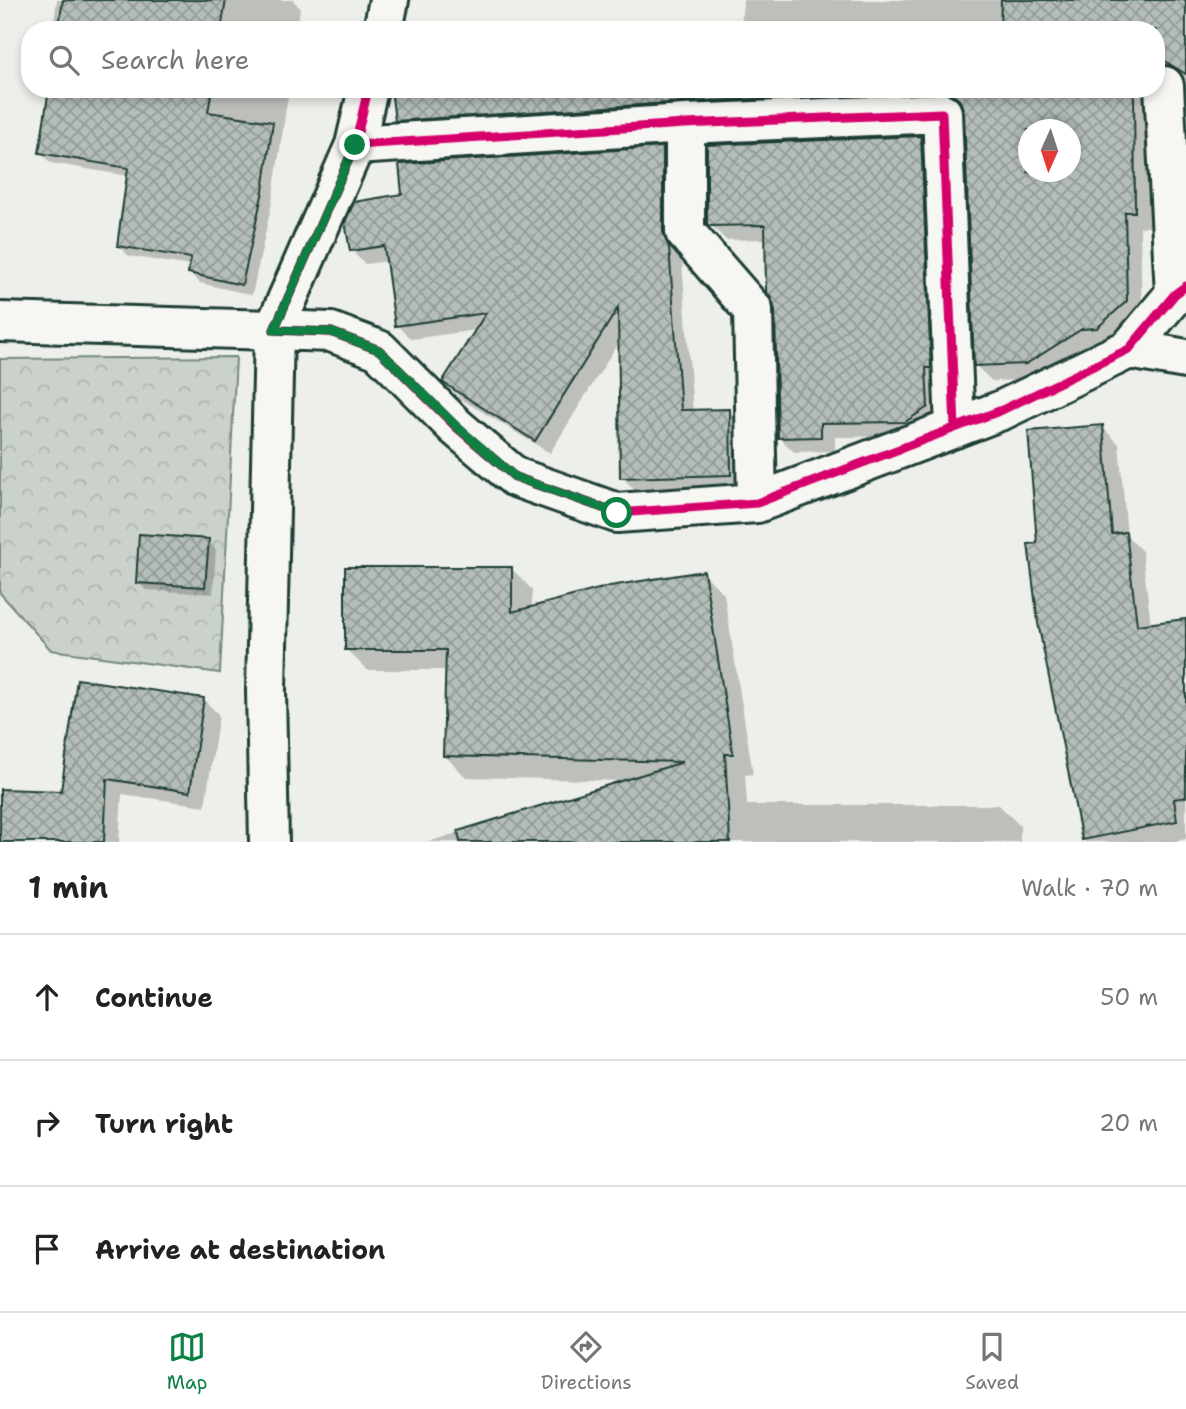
<!DOCTYPE html>
<meta charset="utf-8">
<style>
:root{--surface:#fff;--page:#f2f2f2;--text:#222;--muted:#767676;--line:#e0e0e0;--accent:#0b8043}
body{margin:0;font-family:"Shantell Sans",sans-serif;background:var(--page);color:var(--text)}
.compass{position:absolute;left:1018px;top:119px;width:63px;height:63px;border-radius:50%;background:var(--surface);box-shadow:0 4px 10px #0003;rotate:183deg}
.stop{position:absolute;width:21px;height:21px;margin:-16px;border:5px solid #0b8043;border-radius:50%;background:#fff}
.stop.end{background:#0b8043;border-color:#fff;box-shadow:0 2px 7px #0008}
.list{margin:0;padding:0;list-style:none}
h2{display:flex;justify-content:space-between;align-items:center;height:91px;margin:0;padding:0 28px;font-size:30px}
h2 small{font-size:23px;font-weight:400;color:var(--muted)}
.list li{display:grid;grid-template-columns:46px 1fr auto;gap:21px;align-items:center;box-sizing:border-box;height:126px;padding:0 28px;border-top:2px solid var(--line)}
.list b{display:block;font-size:26px;white-space:nowrap}
.list em{font-size:23px;font-style:normal;color:var(--muted)}
.icon{flex:none;width:38px;height:38px;fill:none;stroke:currentColor;stroke-width:2;stroke-linecap:round;stroke-linejoin:round}
.map{position:relative;flex:none;width:1186px;height:842px;overflow:hidden}
.search{position:absolute;background:var(--surface);box-shadow:0 4px 10px #0003;left:21px;right:21px;top:21px;height:77px;display:flex;align-items:center;gap:18px;box-sizing:border-box;padding:0 24px;border-radius:28px;color:var(--muted);font-size:26px}
.sheet{height:469px;background:var(--surface)}
nav{display:flex;justify-content:space-around;align-items:center;box-sizing:border-box;height:98px;border-top:2px solid var(--line);background:var(--surface);font-size:19px;color:var(--muted)}
nav a{display:grid;justify-items:center;gap:4px}
nav .on{color:var(--accent)}
.map>svg:first-child{display:block}
.forest{fill:url(#forest-crowns);stroke:#758880;stroke-width:2}
.shadow{fill:#0003;fill-rule:evenodd}
.building{fill:url(#building-cross-hatch);stroke:#1f3d34;stroke-width:2;fill-rule:evenodd}
.lines{fill:none;stroke-linecap:round;stroke-linejoin:round}
.minor-casing{stroke:#1f3d34;stroke-width:44}
.minor{stroke:#f6f6f2;stroke-width:38}
.cycleway-casing{stroke:#f6f6f2;stroke-width:13}
.cycleway{stroke:#d6006c;stroke-width:9}
.route{stroke:#0b8043;stroke-width:9}
</style>
<div class="map">
<svg width="1186" height="842" viewBox="0 0 1186 842">
<defs>
<pattern id="forest-crowns" width="20" height="18" patternUnits="userSpaceOnUse" patternTransform="scale(1.75)"><rect width="20" height="18" fill="#cbd2cc"/><path d="M2 6a3 3 0 1 1 6 0M12 15a3 3 0 1 1 6 0" fill="none" stroke="#aeb5b0"/></pattern>
<pattern id="building-cross-hatch" width="8" height="8" patternUnits="userSpaceOnUse" patternTransform="scale(1.75)"><rect width="8" height="8" fill="#b4bdb8"/><path d="M0 0l8 8M0 8l8-8" fill="none" stroke="#929b96"/></pattern>
</defs>
<rect width="100%" height="100%" fill="#edefea"/>
<filter id="ink" filterUnits="userSpaceOnUse"><feTurbulence type="fractalNoise" baseFrequency=".0143" numOctaves="2"/><feDisplacementMap in="SourceGraphic" scale="14" xChannelSelector="R" yChannelSelector="G"/><feConvolveMatrix kernelMatrix="1 2 1 2 8 2 1 2 1" color-interpolation-filters="sRGB"/></filter>
<g filter="url(#ink)">
<path class="forest" d="M 236,357 L 220,673 L 51,650 L 0,593 L 0,359 Z"/>
<path class="shadow" d="M 57,0 L 293,0 L 300,8 L 297,30 L 54,30 L 53,29 Z
M 743,0 L 1186,0 L 1186,80 L 1179,79 L 1163,224 L 1150,224 L 1150,227 L 1140,227 L 1142,317 L 1113,343 L 1042,379 L 992,381 L 976,366 L 964,107 L 958,106 L 412,135 L 396,120 L 393,89 L 1156,89 L 1156,30 L 741,30 ZM 1028,130 L 1070,130 L 1070,172 L 1028,172 Z
M 51,89 L 289,89 L 272,202 L 252,295 L 200,283 L 190,273 L 191,266 L 129,256 L 119,246 L 129,176 L 51,163 L 40,152 Z
M 920,138 L 935,152 L 942,422 L 920,436 L 835,437 L 835,451 L 794,452 L 779,437 L 777,309 L 767,239 L 726,240 L 709,223 Z
M 662,149 L 676,163 L 676,247 L 682,262 L 693,412 L 729,411 L 743,425 L 744,489 L 636,491 L 622,477 L 620,340 L 550,453 L 461,399 L 444,382 L 477,330 L 411,339 L 397,325 L 388,261 L 365,264 L 351,250 Z
M 1102,427 L 1119,444 L 1127,536 L 1142,551 L 1151,625 L 1186,621 L 1186,839 L 1172,842 L 1086,842 L 1083,839 L 1039,544 Z
M 208,541 L 216,549 L 213,594 L 146,590 L 138,582 Z
M 512,569 L 532,590 L 532,608 L 703,573 L 724,594 L 753,774 L 745,775 L 747,805 L 999,805 L 1020,826 L 1020,842 L 428,842 L 627,781 L 466,777 L 445,756 L 448,670 L 367,670 L 346,649 Z
M 203,699 L 219,715 L 205,806 L 122,794 L 119,842 L 0,842 L 0,790 L 62,793 Z"/>
<path class="building" d="M 63,0 L 226,0 L 221,30 L 58,30 Z
M 1001,0 L 1186,0 L 1186,74 L 1156,56 L 1156,30 L 1000,30 Z
M 49,89 L 212,89 L 208,112 L 273,122 L 263,191 L 242,285 L 188,273 L 191,258 L 117,246 L 128,168 L 39,153 Z
M 391,89 L 1134,89 L 1135,212 L 1125,212 L 1127,301 L 1097,328 L 1082,329 L 1026,364 L 974,366 L 964,112 L 960,101 L 951,93 L 941,91 L 684,102 L 395,121 ZM 1028,130 L 1070,130 L 1070,172 L 1028,172 Z
M 921,136 L 931,368 L 926,368 L 928,407 L 905,422 L 821,423 L 821,437 L 778,438 L 775,310 L 770,296 L 766,292 L 765,225 L 709,226 L 707,224 L 707,145 Z
M 663,147 L 663,232 L 669,247 L 681,410 L 730,409 L 731,475 L 620,478 L 618,308 L 535,441 L 442,382 L 486,313 L 395,326 L 384,246 L 350,251 L 345,222 L 354,202 L 402,194 L 399,164 Z
M 1103,425 L 1112,534 L 1126,532 L 1137,625 L 1186,619 L 1186,797 L 1174,799 L 1177,821 L 1082,840 L 1038,623 L 1028,544 L 1037,543 L 1028,431 Z
M 139,534 L 209,539 L 205,587 L 136,583 Z
M 345,567 L 512,567 L 512,612 L 610,586 L 704,571 L 733,754 L 725,754 L 730,842 L 460,842 L 458,831 L 683,762 L 443,756 L 446,650 L 345,650 Z
M 77,679 L 204,698 L 190,792 L 107,779 L 104,842 L 0,842 L 0,789 L 61,791 Z"/>
<g class="lines">
<defs>
<path id="minor" d="M 383,30 L 389,0
M 1164,86 L 1175,294
M 368,89 L 355,145 L 274,330 L 331,332 L 379,350 L 456,427 L 515,477 L 617,513 L 757,503 L 1002,410 L 1129,349 L 1175,294 L 1186,286
M 685,124 L 685,232 L 753,310 L 757,503
M 355,145 L 685,124 L 942,113 L 955,428
M 0,322 L 274,330 L 266,691 L 269,842
M 1129,349 L 1186,359"/>
</defs>
<use href="#minor" class="minor-casing"/>
<use href="#minor" class="minor"/>
<defs>
<path id="cycleway" d="M 368,89 L 355,145 L 274,330 L 331,332 L 379,350 L 456,427 L 515,477 L 617,513 L 757,503 L 1002,410 L 1129,349 L 1175,294 L 1186,286
M 355,145 L 685,124 L 942,113 L 955,428"/>
</defs>
<use href="#cycleway" class="cycleway-casing"/>
<use href="#cycleway" class="cycleway"/>
</g>
</g>
<g class="lines" filter="url(#ink)">
<path class="route" d="M 355,145 L 274,330 L 331,332 L 379,350 L 456,426 L 515,477 L 617,513"/>
</g>
</svg>
<svg class="compass" viewBox="-18 -18 36 36"><path d="M0-13l5 13h-10z" fill="#e53935"/><path d="M0 13l5-13h-10z" fill="#767676"/></svg>
<div class="stop" style="left:617px;top:513px"></div>
<div class="stop end" style="left:355px;top:145px"></div>
<div class="search"><svg class="icon" aria-label="search" viewBox="0 0 24 24"><circle cx="10" cy="10" r="6"/><path d="M15 15l6 6"/></svg>Search here</div>
</div>
<section class="sheet">
<h2>1 min<small>Walk · 70 m</small></h2>
<ul class="list">
<li><svg class="icon" aria-label="ahead" viewBox="0 0 24 24"><path d="M12 20V5M6 11l6-6 6 6"/></svg><div><b>Continue</b></div><em>50 m</em></li>
<li><svg class="icon" aria-label="right" viewBox="0 0 24 24"><path d="M7 20v-9h11M14 6l5 5-5 5"/></svg><div><b>Turn right</b></div><em>20 m</em></li>
<li><svg class="icon" aria-label="arrive" viewBox="0 0 24 24"><path d="M6 21V4h12l-3 4 3 4H6"/></svg><div><b>Arrive at destination</b></div></li>
</ul>
</section>
<nav>
<a class="on"><svg class="icon" aria-label="map" viewBox="0 0 24 24"><path d="M3 6l6-2 6 2 6-2v14l-6 2-6-2-6 2zM9 4v14M15 6v14"/></svg>Map</a>
<a><svg class="icon" aria-label="directions" viewBox="0 0 24 24"><path d="M12 3l9 9-9 9-9-9zM9 14v-3h6M13 9l2 2-2 2"/></svg>Directions</a>
<a><svg class="icon" aria-label="saved" viewBox="0 0 24 24"><path d="M7 4h10v16l-5-4-5 4z"/></svg>Saved</a>
</nav>
